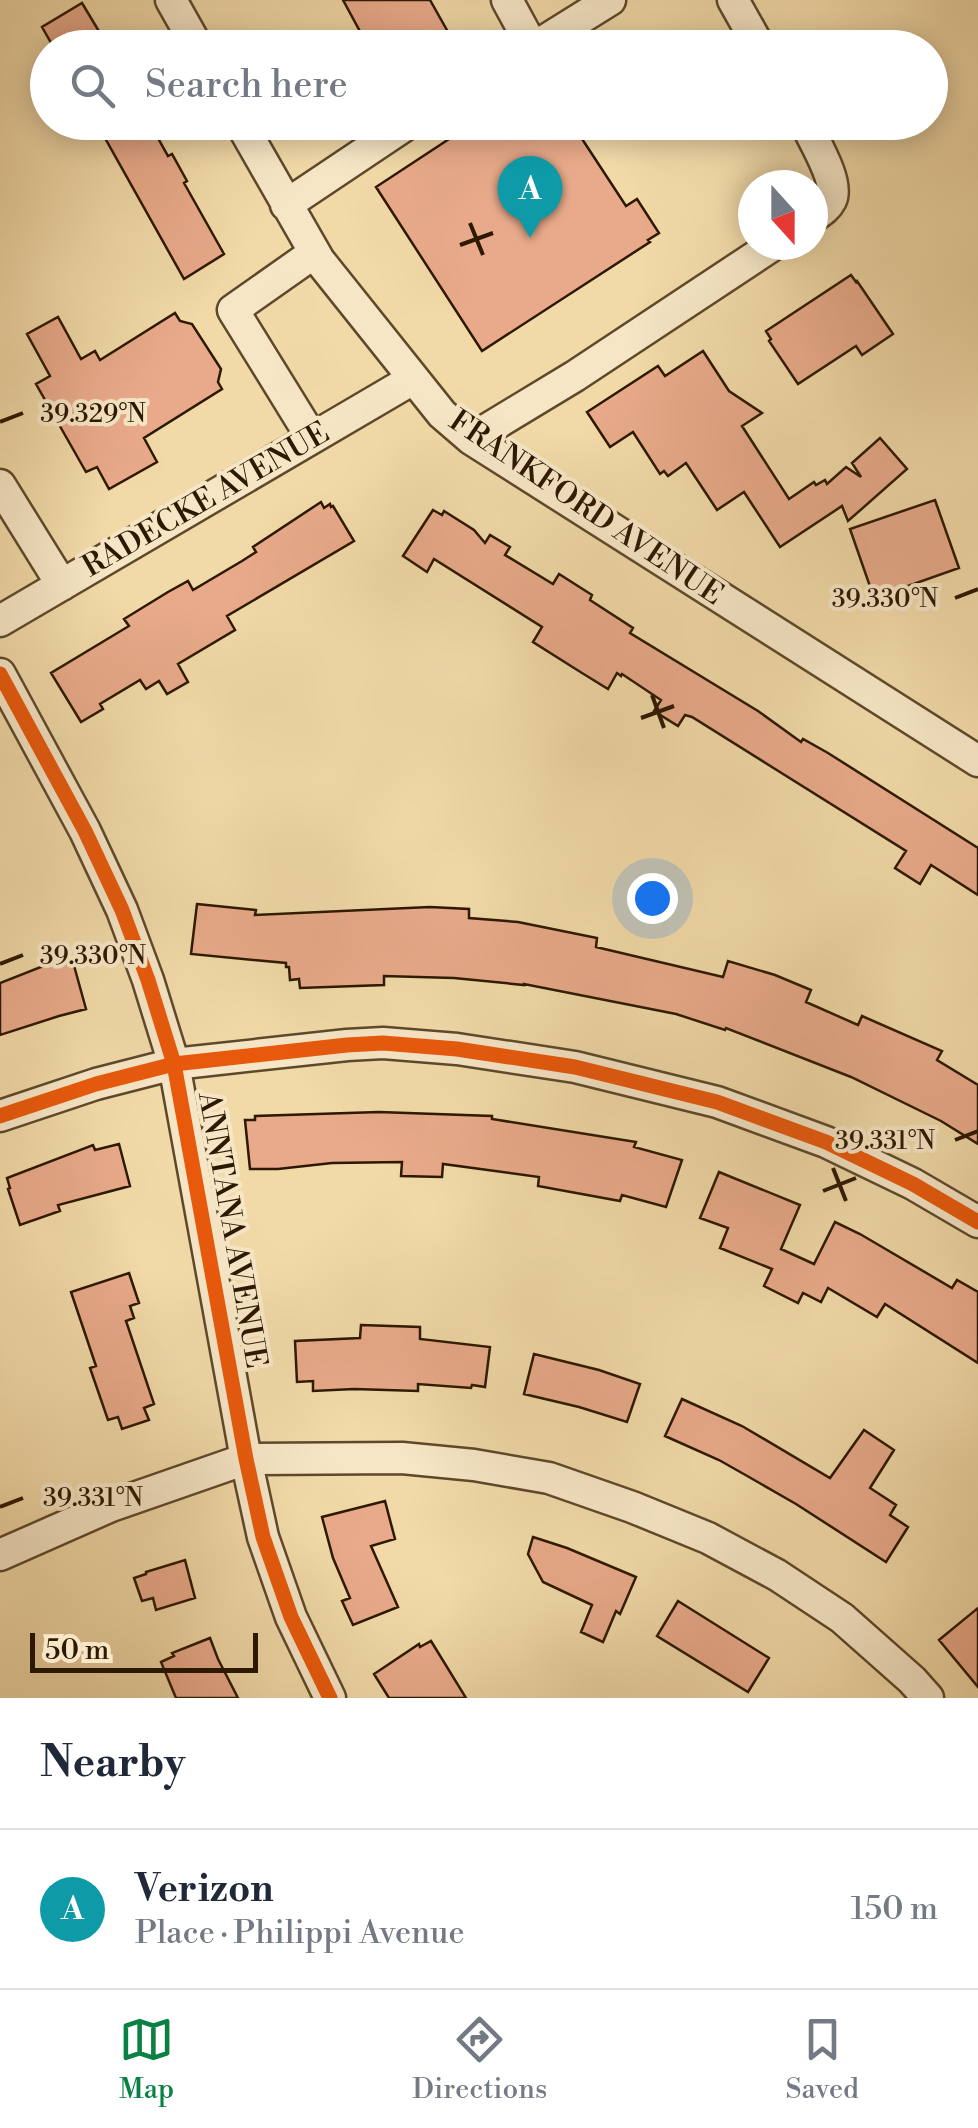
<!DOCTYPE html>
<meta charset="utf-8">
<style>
:root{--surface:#fff;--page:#f6f6f7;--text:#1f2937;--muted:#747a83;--line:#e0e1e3;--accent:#0b8043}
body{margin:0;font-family:"Libre Bodoni",serif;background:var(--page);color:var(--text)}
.compass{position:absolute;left:738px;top:170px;width:90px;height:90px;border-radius:50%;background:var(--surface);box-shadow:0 5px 25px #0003;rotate:159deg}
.scale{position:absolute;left:30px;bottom:25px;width:228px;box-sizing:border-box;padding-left:10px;border:5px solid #2d1800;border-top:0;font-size:28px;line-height:35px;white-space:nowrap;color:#2d1800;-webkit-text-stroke:8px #f6e6c6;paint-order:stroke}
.you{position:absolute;left:652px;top:898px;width:35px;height:35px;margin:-25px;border:8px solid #fff;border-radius:50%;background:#1a73e8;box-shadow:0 0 0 15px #1a73e833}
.badge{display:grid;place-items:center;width:65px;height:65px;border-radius:50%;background:var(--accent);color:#fff;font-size:32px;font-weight:700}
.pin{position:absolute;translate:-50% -82px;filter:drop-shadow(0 2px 5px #0008)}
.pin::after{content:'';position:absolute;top:52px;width:35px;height:30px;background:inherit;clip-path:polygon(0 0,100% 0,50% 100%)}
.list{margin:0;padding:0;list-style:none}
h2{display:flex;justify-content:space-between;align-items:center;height:130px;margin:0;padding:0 40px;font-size:42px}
h2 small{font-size:32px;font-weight:400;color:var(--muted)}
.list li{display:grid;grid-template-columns:65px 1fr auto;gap:30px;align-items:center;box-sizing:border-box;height:160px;padding:0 40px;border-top:2px solid var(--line)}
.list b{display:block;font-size:38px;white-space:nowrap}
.list p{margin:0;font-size:32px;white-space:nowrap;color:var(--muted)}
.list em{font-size:32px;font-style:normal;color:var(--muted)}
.icon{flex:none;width:55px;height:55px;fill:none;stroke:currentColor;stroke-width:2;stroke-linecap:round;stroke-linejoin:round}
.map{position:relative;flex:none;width:978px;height:1698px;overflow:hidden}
.search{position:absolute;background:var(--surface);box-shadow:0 5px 25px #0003;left:30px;right:30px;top:30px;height:110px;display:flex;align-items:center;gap:25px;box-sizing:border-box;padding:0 35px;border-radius:55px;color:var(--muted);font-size:38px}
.sheet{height:290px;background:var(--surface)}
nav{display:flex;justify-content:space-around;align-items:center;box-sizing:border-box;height:140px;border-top:2px solid var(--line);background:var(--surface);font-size:28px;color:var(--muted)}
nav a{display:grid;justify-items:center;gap:5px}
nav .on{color:var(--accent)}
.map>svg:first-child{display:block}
.building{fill:#e8aa8a;stroke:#2d1800;stroke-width:2.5}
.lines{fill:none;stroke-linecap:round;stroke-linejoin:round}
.minor-casing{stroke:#5e482a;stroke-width:35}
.minor{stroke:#f6e6c6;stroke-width:30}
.cycleway-casing{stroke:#f6e6c6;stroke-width:21}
.cycleway{stroke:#e8590c;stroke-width:15}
.ticks{fill:none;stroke:#2d1800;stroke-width:4}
.labels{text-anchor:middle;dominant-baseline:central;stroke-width:8;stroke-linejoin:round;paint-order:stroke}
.street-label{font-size:30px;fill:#2d1800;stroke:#f6e6c6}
.ticks-label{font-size:25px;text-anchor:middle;fill:#2d1800;stroke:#f6e6c6;stroke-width:8;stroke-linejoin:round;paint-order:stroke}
</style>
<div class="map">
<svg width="978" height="1698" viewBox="0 0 978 1698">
<rect width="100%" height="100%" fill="#f1d9a8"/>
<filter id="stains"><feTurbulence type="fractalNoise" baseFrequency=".002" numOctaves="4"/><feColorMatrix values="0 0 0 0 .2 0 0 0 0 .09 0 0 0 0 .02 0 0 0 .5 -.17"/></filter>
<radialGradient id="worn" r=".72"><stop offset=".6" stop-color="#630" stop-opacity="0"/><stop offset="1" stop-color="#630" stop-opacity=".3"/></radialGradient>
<path class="building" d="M 343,0 L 430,0 L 457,48 L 369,48 Z
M 82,3 L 109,48 L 54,48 L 42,27 Z
M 96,122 L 149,122 L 168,156 L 172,154 L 187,181 L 184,183 L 224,254 L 184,279 Z
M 475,122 L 571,122 L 626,206 L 637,199 L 659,233 L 648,240 L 650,242 L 482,351 L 376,187 Z
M 851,275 L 856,282 L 857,281 L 893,334 L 862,355 L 856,346 L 798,384 L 769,341 L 771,339 L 766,331 Z
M 175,313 L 180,321 L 192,324 L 221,369 L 218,382 L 222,389 L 144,438 L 157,462 L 109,489 L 97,467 L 86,472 L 36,384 L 50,376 L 27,334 L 58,317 L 81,359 L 95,351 L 100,360 Z
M 703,351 L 729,391 L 762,413 L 742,426 L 789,499 L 814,482 L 816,485 L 825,480 L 827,484 L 846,467 L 861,477 L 852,463 L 880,438 L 907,469 L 848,521 L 842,506 L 780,547 L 744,492 L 717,510 L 686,463 L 668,476 L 664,471 L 660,474 L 633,432 L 610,447 L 587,412 L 658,366 L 665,376 Z
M 935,500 L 959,568 L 874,598 L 850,529 Z
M 321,502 L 324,508 L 330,504 L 331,507 L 333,506 L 354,541 L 227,616 L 235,630 L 178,664 L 188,682 L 167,694 L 159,681 L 146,689 L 140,680 L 100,704 L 103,709 L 81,722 L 51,673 L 129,626 L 124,619 L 168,592 L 188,581 L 193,590 L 242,561 L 256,552 L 253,547 Z
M 433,510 L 442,515 L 444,511 L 474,530 L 485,543 L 490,535 L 510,547 L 505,555 L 553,584 L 559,574 L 592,595 L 590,600 L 633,628 L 630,633 L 758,711 L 801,742 L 803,739 L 828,753 L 978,848 L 978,895 L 931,865 L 920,884 L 895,868 L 906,851 L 692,717 L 685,715 L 678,726 L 654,711 L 661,700 L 622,674 L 621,676 L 617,673 L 608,689 L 582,673 L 533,642 L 542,627 L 434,559 L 427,572 L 403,556 Z
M 197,904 L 256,910 L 255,915 L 430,907 L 469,909 L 469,918 L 518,922 L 597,938 L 596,947 L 723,977 L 728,961 L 775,975 L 811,990 L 806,1002 L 858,1025 L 862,1016 L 942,1051 L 937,1060 L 978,1085 L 978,1144 L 941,1121 L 851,1077 L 726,1028 L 725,1030 L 676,1014 L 524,984 L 524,985 L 454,978 L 384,976 L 384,985 L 300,988 L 299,979 L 290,980 L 289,967 L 286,967 L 286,963 L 191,954 Z
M 61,959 L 62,965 L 73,962 L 86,1009 L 59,1016 L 0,1035 L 0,983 Z
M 379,1112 L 492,1116 L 492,1119 L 636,1142 L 634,1147 L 682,1160 L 666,1207 L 622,1195 L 620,1201 L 538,1186 L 539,1177 L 443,1164 L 442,1177 L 401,1176 L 402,1162 L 332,1163 L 278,1169 L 250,1169 L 245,1120 L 255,1120 L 255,1116 Z
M 119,1144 L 130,1186 L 58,1205 L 60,1211 L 20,1225 L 8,1189 L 10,1188 L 7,1178 L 93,1145 L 95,1150 Z
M 719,1172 L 800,1205 L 781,1249 L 814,1264 L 835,1222 L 860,1234 L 952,1288 L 957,1280 L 978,1292 L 978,1363 L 885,1304 L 877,1317 L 828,1288 L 821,1302 L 803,1293 L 798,1303 L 764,1286 L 772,1269 L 720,1248 L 728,1228 L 700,1218 Z
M 129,1273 L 139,1303 L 130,1306 L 134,1318 L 126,1321 L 154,1404 L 144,1408 L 149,1420 L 122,1429 L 118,1417 L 108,1420 L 90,1368 L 96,1366 L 71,1292 Z
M 361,1325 L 420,1327 L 420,1339 L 490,1347 L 485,1387 L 472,1385 L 471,1388 L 418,1384 L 418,1391 L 354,1389 L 313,1391 L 313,1381 L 297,1382 L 295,1341 L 360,1338 Z
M 534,1354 L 599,1370 L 640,1384 L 627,1422 L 579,1407 L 524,1394 Z
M 682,1399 L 742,1426 L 830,1478 L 864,1430 L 894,1450 L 870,1488 L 896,1505 L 890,1515 L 908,1527 L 886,1562 L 796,1504 L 749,1477 L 719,1460 L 665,1436 Z
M 385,1501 L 395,1539 L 371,1546 L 398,1607 L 353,1625 L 342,1601 L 350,1598 L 333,1558 L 322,1517 Z
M 533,1537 L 567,1548 L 636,1577 L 620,1614 L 616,1611 L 603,1642 L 581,1632 L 592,1605 L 543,1582 L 528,1554 Z
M 185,1560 L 195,1598 L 156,1610 L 153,1598 L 142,1601 L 134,1578 L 146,1574 L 146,1572 Z
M 678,1601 L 769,1658 L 748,1692 L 657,1636 Z
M 978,1608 L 978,1687 L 939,1640 Z
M 210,1638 L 218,1659 L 238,1698 L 176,1698 L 161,1662 L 174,1656 L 172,1653 Z
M 431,1641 L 466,1698 L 389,1698 L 374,1674 L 419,1644 L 420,1647 Z"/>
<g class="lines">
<defs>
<path id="minor" d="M 171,0 L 198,48
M 507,0 L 533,48
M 733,0 L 760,48
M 533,48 L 610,0
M 240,122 L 319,260 L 442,414 L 471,439 L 978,761
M 805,122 C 813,140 840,182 831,200 C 827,208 820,212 813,217
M 286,205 L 410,122
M 312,438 L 233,310 L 314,253
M 471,439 L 575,376 L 773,245
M 0,485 L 62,585
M 0,621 L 413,379
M 0,674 L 85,831 L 122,910 L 148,980 L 174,1064 L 246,1459 L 263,1537 L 291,1617 L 330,1698
M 0,1116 L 96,1084 L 174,1064 L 347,1045 L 383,1043 L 457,1049 L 575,1067 L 717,1102 L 826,1142 L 913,1184 L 978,1222
M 0,1555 L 111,1506 L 246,1459 L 402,1458 L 474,1465 L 549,1478 L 632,1507 L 708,1538 L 777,1575 L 842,1618 L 912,1680 L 928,1698"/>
</defs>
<use href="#minor" class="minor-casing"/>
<use href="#minor" class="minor"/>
<defs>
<path id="cycleway" d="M 0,674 L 85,831 L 122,910 L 148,980 L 174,1064 L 246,1459 L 263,1537 L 291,1617 L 330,1698
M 0,1116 L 96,1084 L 174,1064 L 347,1045 L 383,1043 L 457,1049 L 575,1067 L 717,1102 L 826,1142 L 913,1184 L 978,1222"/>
</defs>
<use href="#cycleway" class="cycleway-casing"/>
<use href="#cycleway" class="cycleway"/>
</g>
<path class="ticks" d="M 470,223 L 483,255M 460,245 L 493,233M 0,422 L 23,413M 955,598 L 978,589M 652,695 L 664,728M 641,718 L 674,706M 0,964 L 23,955M 955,1140 L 978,1131M 833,1168 L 846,1201M 823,1191 L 856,1178M 0,1507 L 23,1498"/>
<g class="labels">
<g class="street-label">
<text transform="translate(206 500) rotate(-30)">RADECKE AVENUE</text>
<text transform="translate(586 508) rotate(34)">FRANKFORD AVENUE</text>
<text transform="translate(232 1230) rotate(80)">ANNTANA AVENUE</text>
</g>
</g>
<g class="ticks-label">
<text x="93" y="422">39.329°N</text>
<text x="885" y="607">39.330°N</text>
<text x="93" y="964">39.330°N</text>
<text x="885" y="1149">39.331°N</text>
<text x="93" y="1506">39.331°N</text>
</g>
<rect width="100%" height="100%" filter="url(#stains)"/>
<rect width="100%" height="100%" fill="url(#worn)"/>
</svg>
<svg class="compass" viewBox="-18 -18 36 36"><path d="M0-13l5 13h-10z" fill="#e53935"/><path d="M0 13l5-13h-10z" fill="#747a83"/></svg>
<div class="scale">50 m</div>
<div class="you"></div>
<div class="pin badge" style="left:530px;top:238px;background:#0f9aa8">A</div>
<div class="search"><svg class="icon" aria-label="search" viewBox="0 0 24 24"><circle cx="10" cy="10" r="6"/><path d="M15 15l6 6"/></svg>Search here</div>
</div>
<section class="sheet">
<h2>Nearby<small></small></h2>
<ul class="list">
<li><span class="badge" style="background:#0f9aa8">A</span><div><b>Verizon</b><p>Place · Philippi Avenue</p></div><em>150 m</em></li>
</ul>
</section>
<nav>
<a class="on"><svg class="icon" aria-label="map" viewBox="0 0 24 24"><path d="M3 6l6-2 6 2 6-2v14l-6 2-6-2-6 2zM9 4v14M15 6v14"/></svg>Map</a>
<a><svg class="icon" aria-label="directions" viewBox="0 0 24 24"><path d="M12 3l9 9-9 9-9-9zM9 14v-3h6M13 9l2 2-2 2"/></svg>Directions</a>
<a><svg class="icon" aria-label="saved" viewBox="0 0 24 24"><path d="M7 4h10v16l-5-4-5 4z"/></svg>Saved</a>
</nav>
